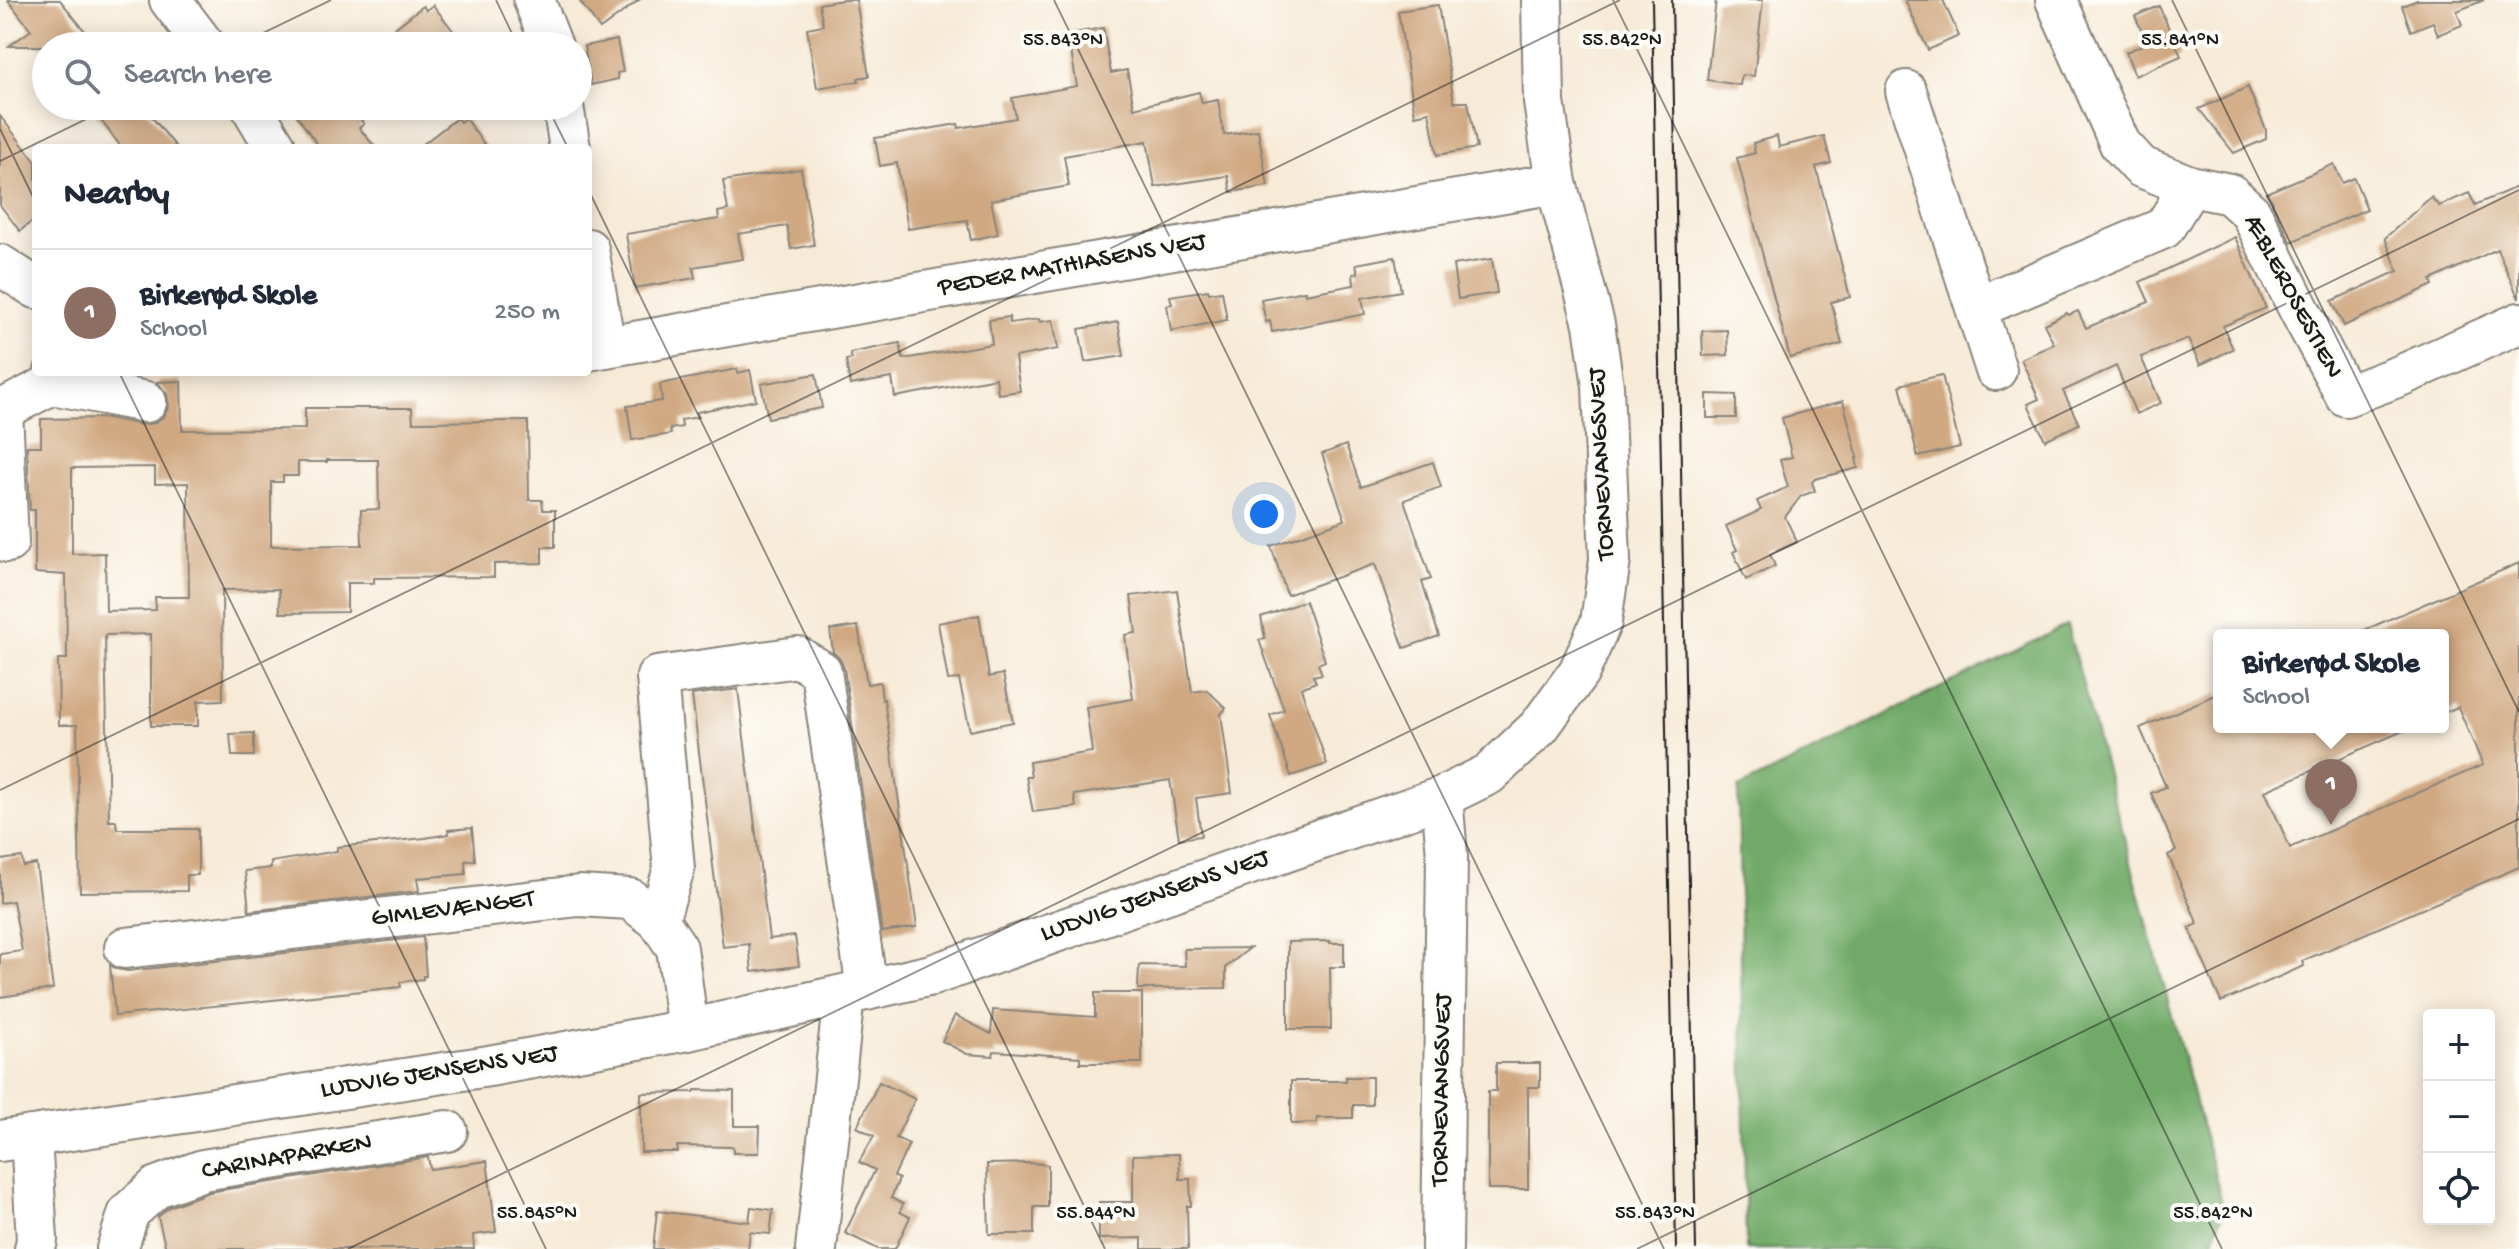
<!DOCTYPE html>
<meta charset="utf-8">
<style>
:root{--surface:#fff;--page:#f2f2f3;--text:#1f2937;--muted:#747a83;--line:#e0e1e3;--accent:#db2777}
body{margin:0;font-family:"Gochi Hand",sans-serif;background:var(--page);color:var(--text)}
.controls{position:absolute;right:24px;bottom:24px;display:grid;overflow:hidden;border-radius:8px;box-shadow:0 4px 20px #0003}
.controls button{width:72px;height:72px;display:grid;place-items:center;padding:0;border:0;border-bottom:2px solid var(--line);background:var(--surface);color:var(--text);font:40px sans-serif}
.you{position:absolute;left:1264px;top:514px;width:28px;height:28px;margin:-20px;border:6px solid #fff;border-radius:50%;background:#1a73e8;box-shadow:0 0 0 12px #1a73e833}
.badge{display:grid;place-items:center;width:52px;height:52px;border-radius:50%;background:var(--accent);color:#fff;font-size:26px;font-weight:700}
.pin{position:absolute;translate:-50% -66px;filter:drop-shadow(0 2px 4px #0008)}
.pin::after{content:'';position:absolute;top:42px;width:28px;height:24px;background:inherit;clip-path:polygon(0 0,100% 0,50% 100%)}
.popup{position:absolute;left:2213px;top:629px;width:236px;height:104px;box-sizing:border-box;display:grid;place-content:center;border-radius:8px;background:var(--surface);filter:drop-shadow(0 2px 6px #0005);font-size:26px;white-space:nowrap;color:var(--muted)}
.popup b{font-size:30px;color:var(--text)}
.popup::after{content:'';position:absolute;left:50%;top:100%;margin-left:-16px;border:16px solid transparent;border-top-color:var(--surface)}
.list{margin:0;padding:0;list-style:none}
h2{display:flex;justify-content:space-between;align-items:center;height:104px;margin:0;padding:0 32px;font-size:34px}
h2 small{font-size:26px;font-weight:400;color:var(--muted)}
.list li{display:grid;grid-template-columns:52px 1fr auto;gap:24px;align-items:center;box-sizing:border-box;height:128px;padding:0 32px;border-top:2px solid var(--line)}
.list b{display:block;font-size:30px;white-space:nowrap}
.list p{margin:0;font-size:26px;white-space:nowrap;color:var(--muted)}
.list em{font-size:26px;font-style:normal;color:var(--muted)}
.icon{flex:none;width:44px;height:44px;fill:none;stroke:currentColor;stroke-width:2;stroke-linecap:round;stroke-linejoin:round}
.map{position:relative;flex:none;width:2519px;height:1249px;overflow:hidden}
.search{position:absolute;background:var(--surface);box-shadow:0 4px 20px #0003;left:32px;top:32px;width:560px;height:88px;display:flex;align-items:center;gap:20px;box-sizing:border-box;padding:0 28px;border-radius:44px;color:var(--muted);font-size:30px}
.panel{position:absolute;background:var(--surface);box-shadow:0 4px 20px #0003;left:32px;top:144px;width:560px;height:232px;border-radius:8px}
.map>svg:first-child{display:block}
.forest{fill:#71aa68;stroke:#466342;stroke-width:2}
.building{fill:#d0a982;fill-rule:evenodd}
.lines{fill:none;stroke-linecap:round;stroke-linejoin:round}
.minor-casing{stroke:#8a847a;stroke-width:44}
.minor{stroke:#fff;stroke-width:40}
.tram{stroke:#1c1c1c;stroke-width:2}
.ticks{fill:none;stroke:#1c1c1c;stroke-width:2;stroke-opacity:0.45}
.labels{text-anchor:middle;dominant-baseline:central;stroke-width:8;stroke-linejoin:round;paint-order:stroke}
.street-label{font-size:26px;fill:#1c1c1c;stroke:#fdfcf7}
.ticks-label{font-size:20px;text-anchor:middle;fill:#1c1c1c;stroke:#fdfcf7;stroke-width:8;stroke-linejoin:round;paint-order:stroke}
</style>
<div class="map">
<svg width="2519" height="1249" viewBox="0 0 2519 1249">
<rect width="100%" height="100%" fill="#fdfcf7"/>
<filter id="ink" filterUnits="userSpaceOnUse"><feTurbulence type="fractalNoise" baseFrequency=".0125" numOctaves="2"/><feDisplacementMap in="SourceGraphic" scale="16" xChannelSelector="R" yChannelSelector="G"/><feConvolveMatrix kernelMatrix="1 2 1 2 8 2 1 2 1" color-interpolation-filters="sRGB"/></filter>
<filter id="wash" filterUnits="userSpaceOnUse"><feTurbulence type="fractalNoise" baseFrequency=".006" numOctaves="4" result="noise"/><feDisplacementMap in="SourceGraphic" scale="32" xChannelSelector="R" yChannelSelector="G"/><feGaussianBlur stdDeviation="1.8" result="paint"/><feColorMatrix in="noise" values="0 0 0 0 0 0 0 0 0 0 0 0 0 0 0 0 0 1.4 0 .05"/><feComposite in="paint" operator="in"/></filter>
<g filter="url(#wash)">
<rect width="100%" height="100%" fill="#f7ebd8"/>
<path class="forest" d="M 2067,625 L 2224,1209 L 2210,1249 L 1746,1249 L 1738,788 Z"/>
<g id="blocks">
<path class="building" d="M 8,0 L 60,0 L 97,46 L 9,46 L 31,30 Z
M 579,0 L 639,0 L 600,29 Z
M 842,0 L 856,0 L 869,76 L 858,78 L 859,81 L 817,88 L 807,28 L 823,25 L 819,4 Z
M 1716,0 L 1763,0 L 1754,76 L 1742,75 L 1740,85 L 1707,80 Z
M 1905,0 L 1943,0 L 1959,36 L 1928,50 Z
M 2417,0 L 2484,0 L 2457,11 L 2462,25 L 2438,35 L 2433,22 L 2411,31 L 2402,6 Z
M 433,5 L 465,46 L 409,46 L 395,28 L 423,6 L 426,10 Z
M 1438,5 L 1454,102 L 1468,102 L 1477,148 L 1437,155 L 1429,112 L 1415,115 L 1398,11 Z
M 2159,6 L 2181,56 L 2135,76 L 2126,52 L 2147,43 L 2135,16 Z
M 1103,28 L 1111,73 L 1127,70 L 1134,108 L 1199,92 L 1202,103 L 1218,100 L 1224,135 L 1258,130 L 1268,186 L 1231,192 L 1228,176 L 1155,187 L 1147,141 L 1064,156 L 1069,186 L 991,200 L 998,234 L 971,240 L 967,220 L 908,229 L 897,163 L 880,166 L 875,138 L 958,124 L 959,128 L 1016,118 L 1012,98 L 1077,86 L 1068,34 Z
M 617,40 L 623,72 L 617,73 L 618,79 L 591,85 L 584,46 Z
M 2248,87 L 2266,130 L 2266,139 L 2234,153 L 2199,109 Z
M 90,106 L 143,106 L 177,148 L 122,148 Z
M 290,106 L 350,106 L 364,124 L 359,128 L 376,148 L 320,148 Z
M 0,116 L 36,162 L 36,218 L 20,231 L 0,205 Z
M 457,118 L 460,122 L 465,118 L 487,148 L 418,148 Z
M 1777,136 L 1779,147 L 1824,136 L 1831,163 L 1816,167 L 1850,297 L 1831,302 L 1842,344 L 1790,358 L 1737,158 L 1755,153 L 1753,143 Z
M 2334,164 L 2342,183 L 2354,178 L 2367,209 L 2291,242 L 2272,203 L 2273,202 L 2266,193 Z
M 801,169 L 814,245 L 791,249 L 787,226 L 738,234 L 743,259 L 693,267 L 695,278 L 635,288 L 626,234 L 719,219 L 718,212 L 728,210 L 723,181 Z
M 2519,186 L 2519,299 L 2497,249 L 2431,280 L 2433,285 L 2344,326 L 2332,301 L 2398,271 L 2385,238 L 2431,197 L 2439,206 L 2469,193 L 2475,205 Z
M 2235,237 L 2266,308 L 2223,326 L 2233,349 L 2200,365 L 2188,339 L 2141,357 L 2161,403 L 2136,414 L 2116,366 L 2063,391 L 2079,424 L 2045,440 L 2028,404 L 2039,399 L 2021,359 L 2054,344 L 2044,324 L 2067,313 L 2069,315 L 2078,311 L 2086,328 L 2149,302 L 2140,282 Z
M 1395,257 L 1401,291 L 1362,298 L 1365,314 L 1272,332 L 1270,321 L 1266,322 L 1261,299 L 1305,291 L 1305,294 L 1354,285 L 1353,274 L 1358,273 L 1356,264 Z
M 1492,259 L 1497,293 L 1458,299 L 1453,265 Z
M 1208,290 L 1209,293 L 1222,291 L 1227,320 L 1171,331 L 1167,305 L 1172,304 L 1170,296 Z
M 1009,317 L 1010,323 L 1039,319 L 1040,322 L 1053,320 L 1058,349 L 1015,357 L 1020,391 L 998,394 L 996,378 L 895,397 L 892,378 L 850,385 L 846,360 L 852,359 L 850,353 L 900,343 L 903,359 L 992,344 L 989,320 Z
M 1118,322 L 1124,356 L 1085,362 L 1079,329 Z
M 1727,330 L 1728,355 L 1703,356 L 1702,331 Z
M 737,369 L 738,373 L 750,370 L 756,400 L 697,412 L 698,417 L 681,420 L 682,427 L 670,429 L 671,434 L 632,440 L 627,406 L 662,401 L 660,384 Z
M 816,374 L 822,408 L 768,418 L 761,384 Z
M 1942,375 L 1960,447 L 1918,457 L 1900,385 Z
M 181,381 L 182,430 L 305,429 L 305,408 L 412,408 L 413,422 L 528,421 L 529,500 L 542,500 L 543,510 L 555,510 L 555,547 L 542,547 L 542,563 L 494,564 L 494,577 L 374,578 L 374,583 L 347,583 L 347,612 L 280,613 L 279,589 L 222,590 L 223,700 L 198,701 L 198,726 L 151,726 L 151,634 L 105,635 L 109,821 L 116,821 L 117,829 L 198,829 L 198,875 L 187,875 L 187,891 L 80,892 L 77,725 L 59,725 L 58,659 L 67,659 L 66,575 L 35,573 L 35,510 L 30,510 L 27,446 L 41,446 L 41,419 L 108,418 L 142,425 L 154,423 L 164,416 L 169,406 L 167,394 L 157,382 ZM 327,460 L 378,460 L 379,509 L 361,510 L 362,545 L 271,546 L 271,482 L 283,482 L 283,476 L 298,476 L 298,462 L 327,462 ZM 155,467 L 155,484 L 188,483 L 189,597 L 155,597 L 156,610 L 106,611 L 105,553 L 72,554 L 72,468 Z
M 1707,394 L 1736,395 L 1736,418 L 1707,418 Z
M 1843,401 L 1858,458 L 1856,458 L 1858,468 L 1815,479 L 1812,482 L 1815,491 L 1801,496 L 1785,517 L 1797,542 L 1770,554 L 1775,566 L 1746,580 L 1733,552 L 1737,550 L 1726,526 L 1761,510 L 1757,501 L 1788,487 L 1780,460 L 1792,457 L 1782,418 Z
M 1346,445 L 1361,487 L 1433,462 L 1441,487 L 1404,500 L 1431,579 L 1422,582 L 1439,636 L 1404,648 L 1375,564 L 1287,595 L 1271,546 L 1345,520 L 1322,454 Z
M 2519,563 L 2519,867 L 2302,961 L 2304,966 L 2221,1002 L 2189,928 L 2198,924 L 2168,855 L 2176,851 L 2151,793 L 2166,787 L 2140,728 L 2219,693 L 2219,727 L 2412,727 L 2265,791 L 2290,848 L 2483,765 L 2458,707 L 2443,713 L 2443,635 L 2353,635 Z
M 1177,590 L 1192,692 L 1207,690 L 1226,708 L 1221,714 L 1232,793 L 1196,798 L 1201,836 L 1179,839 L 1170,780 L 1074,795 L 1076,807 L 1033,812 L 1026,777 L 1031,777 L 1029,762 L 1092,752 L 1086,707 L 1133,699 L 1125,635 L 1136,633 L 1131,596 Z
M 1305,601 L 1325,661 L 1318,664 L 1322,674 L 1313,676 L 1316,682 L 1301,688 L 1327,764 L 1291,776 L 1270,715 L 1284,710 L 1259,640 L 1265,638 L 1261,617 Z
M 979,615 L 989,677 L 1003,674 L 1013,722 L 970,731 L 959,679 L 948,680 L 938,623 Z
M 858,626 L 867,684 L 880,682 L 882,700 L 884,699 L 917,927 L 882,932 L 844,668 L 840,659 L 833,652 L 830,630 Z
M 738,689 L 769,939 L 795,936 L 799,966 L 752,972 L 749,944 L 723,947 L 692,695 Z
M 254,733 L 254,756 L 232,756 L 230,734 Z
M 472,828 L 475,860 L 465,861 L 466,874 L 417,878 L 419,891 L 249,911 L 245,871 L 271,868 L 271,862 L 337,851 L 337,847 L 425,838 L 449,834 L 448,830 Z
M 22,857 L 23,866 L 36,864 L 53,989 L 0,997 L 0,954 L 22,951 L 13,901 L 0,903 L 0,860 Z
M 423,937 L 426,976 L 423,976 L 423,979 L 400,982 L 401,987 L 115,1016 L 110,965 L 117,969 L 128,971 Z
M 1330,941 L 1330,943 L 1344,943 L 1344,967 L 1330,967 L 1331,1029 L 1288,1029 L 1288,942 Z
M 1250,948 L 1226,967 L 1226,988 L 1138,989 L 1139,965 L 1185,966 L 1184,949 Z
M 1095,993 L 1142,993 L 1142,1063 L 1080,1063 L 1080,1057 L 994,1051 L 993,1056 L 967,1054 L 942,1041 L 955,1015 L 991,1034 L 993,1010 L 1095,1017 Z
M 1496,1063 L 1540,1063 L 1540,1087 L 1528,1087 L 1528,1189 L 1488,1189 L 1488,1091 L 1496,1091 Z
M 1346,1077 L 1372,1077 L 1372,1105 L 1353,1105 L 1353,1118 L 1317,1118 L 1317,1123 L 1291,1124 L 1291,1081 L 1346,1081 Z
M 879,1082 L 915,1099 L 896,1138 L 909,1144 L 894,1176 L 899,1179 L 891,1198 L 903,1204 L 900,1212 L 910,1217 L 895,1249 L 878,1249 L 845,1233 L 875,1170 L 859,1162 L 874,1136 L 857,1127 Z
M 695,1090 L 734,1091 L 734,1126 L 760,1126 L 759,1153 L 733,1153 L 733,1147 L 677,1146 L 678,1152 L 641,1152 L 641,1093 L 694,1092 Z
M 1179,1154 L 1180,1179 L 1190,1179 L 1191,1206 L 1187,1206 L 1188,1249 L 1142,1249 L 1142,1238 L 1099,1239 L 1099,1202 L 1133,1202 L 1133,1155 Z
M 428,1157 L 430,1169 L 487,1161 L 496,1232 L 473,1235 L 474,1249 L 166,1249 L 158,1217 L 169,1207 L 209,1192 Z
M 1033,1163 L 1048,1165 L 1048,1207 L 1034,1207 L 1034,1234 L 989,1234 L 987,1164 Z
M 751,1207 L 773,1210 L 770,1234 L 750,1232 L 748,1249 L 653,1249 L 657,1211 L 749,1222 Z"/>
</g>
</g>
<g filter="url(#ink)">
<use href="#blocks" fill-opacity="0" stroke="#8a847a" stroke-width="2"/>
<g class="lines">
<defs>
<path id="minor" d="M 170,0 L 205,46
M 534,0 L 552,46
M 2056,0 L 2120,144 L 2141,167 L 2190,186 L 2230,194 L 2251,213 L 2300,311 L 2346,396 L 2402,375 L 2519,323
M 1906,91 L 1996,370
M 251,106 L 276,148
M 563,106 L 570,148
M 588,249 L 605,347
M 0,265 L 36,288
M 1976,308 L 2164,228 L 2190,186
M 588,350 L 1556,183
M 52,384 L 146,402
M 8,542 L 2,410 L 52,384 L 55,372
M 658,920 L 674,869 L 657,677 L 798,657 L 821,671 L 867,990
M 125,948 L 579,896 L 630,899 L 658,920 L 677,948 L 688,1030
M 31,1136 L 37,1240 L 35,1249
M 0,1141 L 489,1066 L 688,1030 L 932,975 L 1442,797 L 1489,774 L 1539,727 L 1579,672 L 1601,622 L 1610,560 L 1603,386 L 1594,324 L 1556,183 L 1544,102 L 1542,0
M 117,1249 L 129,1212 L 157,1187 L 203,1170 L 447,1131
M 816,1249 L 844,996
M 1442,1249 L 1447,855 L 1442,797"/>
</defs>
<use href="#minor" class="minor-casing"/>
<use href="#minor" class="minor"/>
<path class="tram" d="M 1652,0 L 1676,1249
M 1672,0 L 1696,1249"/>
</g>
</g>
<path class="ticks" d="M 496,0 L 518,46M 1054,0 L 1664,1249M 1613,0 L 2222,1249M 2172,0 L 2519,712M 236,46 L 331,0M 547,106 L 568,148M 0,129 L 36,203M 0,161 L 113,106M 588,189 L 1105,1249M 119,372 L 546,1249M 0,790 L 1620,0M 348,1249 L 2519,190M 1637,1249 L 2519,819"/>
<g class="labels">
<g class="street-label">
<text transform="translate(1072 266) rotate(-10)">PEDER MATHIASENS VEJ</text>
<text transform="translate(2292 297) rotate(62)">ÆBLEROSESTIEN</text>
<text transform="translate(1603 464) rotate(-93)">TORNEVANGSVEJ</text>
<text transform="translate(1155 897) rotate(-19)">LUDVIG JENSENS VEJ</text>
<text transform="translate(453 910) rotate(-7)">GIMLEVÆNGET</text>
<text transform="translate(439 1073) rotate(-9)">LUDVIG JENSENS VEJ</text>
<text transform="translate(1443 1090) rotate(-89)">TORNEVANGSVEJ</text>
<text transform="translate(287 1158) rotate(-10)">CARINAPARKEN</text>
</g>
</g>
<g class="ticks-label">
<text x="1063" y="45">55.843°N</text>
<text x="1622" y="45">55.842°N</text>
<text x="2180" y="45">55.841°N</text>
<text x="537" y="1218">55.845°N</text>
<text x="1096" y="1218">55.844°N</text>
<text x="1655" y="1218">55.843°N</text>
<text x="2213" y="1218">55.842°N</text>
</g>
</svg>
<div class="controls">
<button>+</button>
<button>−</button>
<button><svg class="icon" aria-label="locate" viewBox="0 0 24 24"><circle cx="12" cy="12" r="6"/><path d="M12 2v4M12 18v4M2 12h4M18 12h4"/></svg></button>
</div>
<div class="you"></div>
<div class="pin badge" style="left:2331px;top:825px;background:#8d6e63">1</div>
<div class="popup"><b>Birkerød Skole</b>School</div>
<div class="search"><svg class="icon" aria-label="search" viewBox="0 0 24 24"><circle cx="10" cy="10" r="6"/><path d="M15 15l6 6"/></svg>Search here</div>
<section class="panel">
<h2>Nearby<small></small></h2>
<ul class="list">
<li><span class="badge" style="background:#8d6e63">1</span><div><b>Birkerød Skole</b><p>School</p></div><em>250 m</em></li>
</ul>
</section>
</div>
